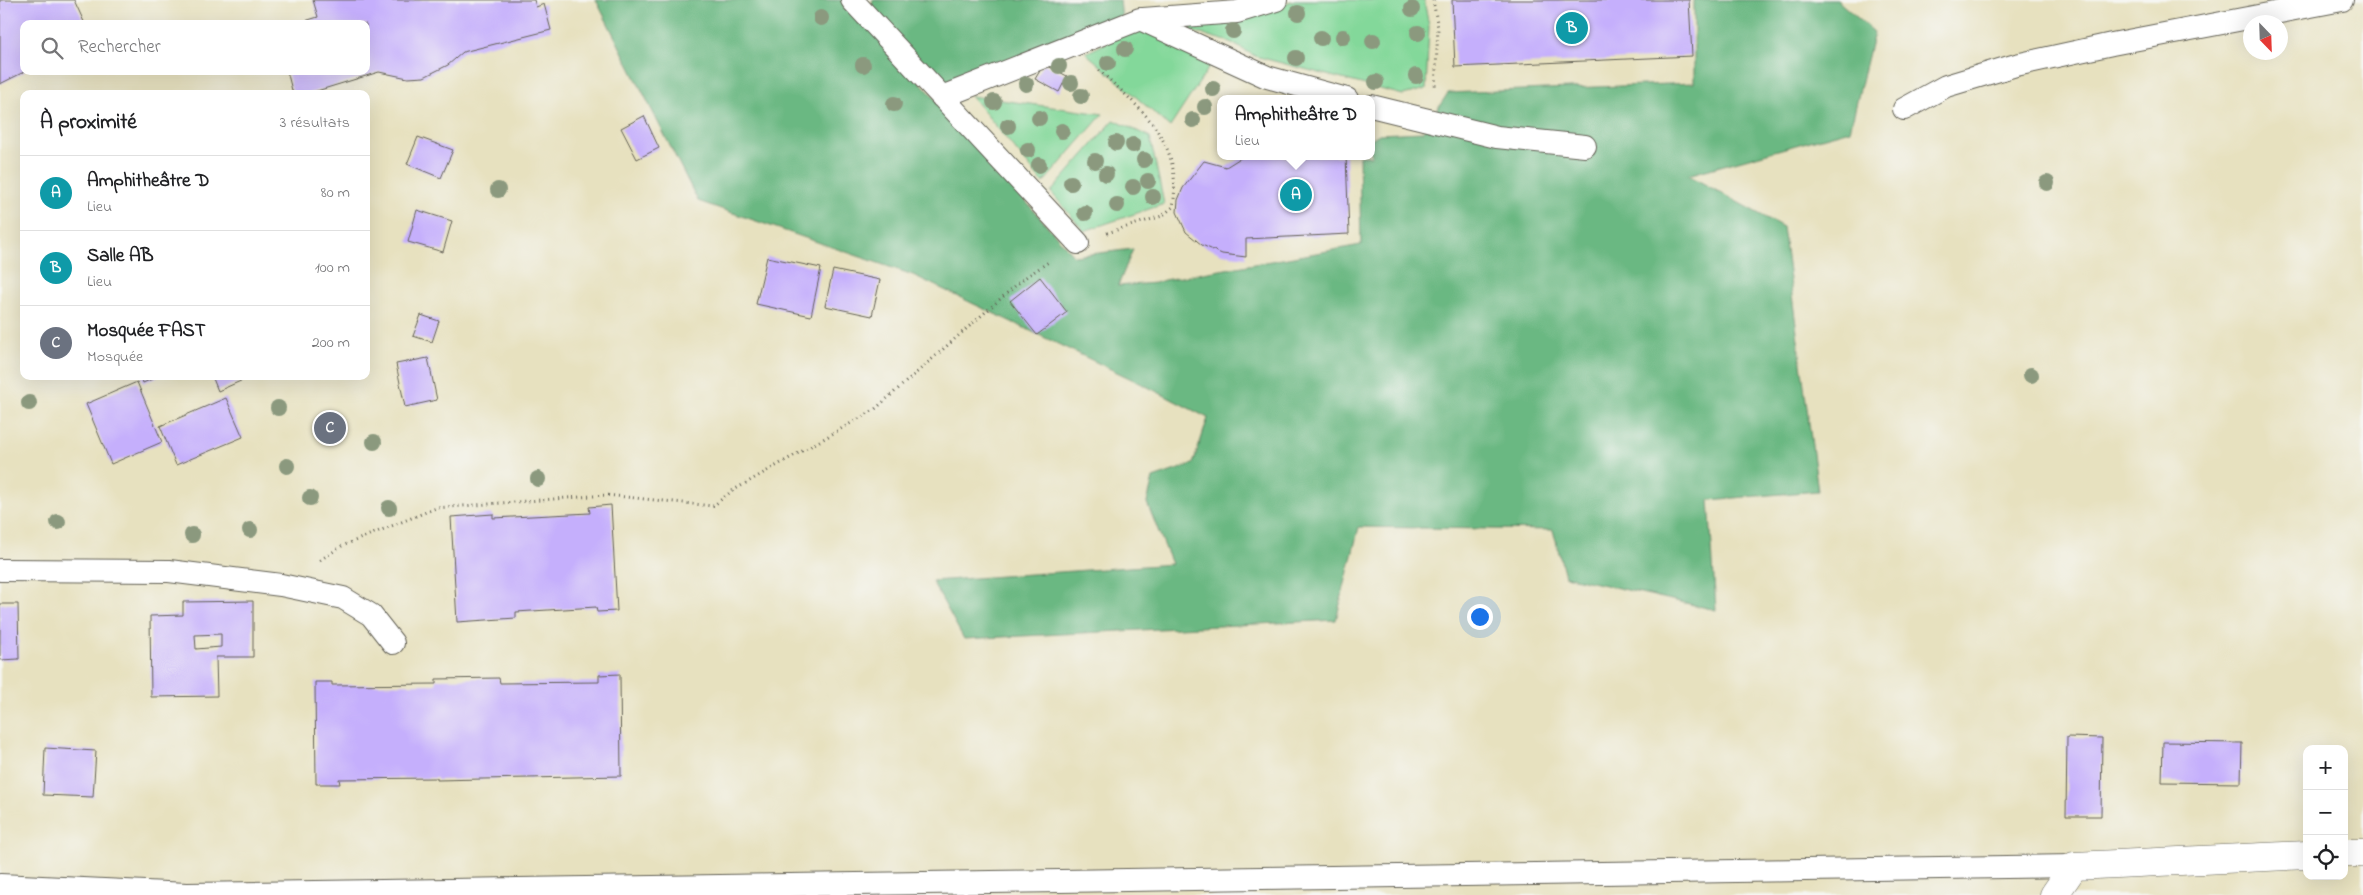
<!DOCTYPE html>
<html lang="fr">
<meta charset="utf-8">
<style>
:root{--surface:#fff;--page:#f6f6f6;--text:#202124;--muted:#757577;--line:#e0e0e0;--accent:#c8321e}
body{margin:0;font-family:"Indie Flower",sans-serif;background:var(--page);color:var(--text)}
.controls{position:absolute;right:15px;bottom:15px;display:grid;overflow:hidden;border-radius:10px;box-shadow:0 5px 20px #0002}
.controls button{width:45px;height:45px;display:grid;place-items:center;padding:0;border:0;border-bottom:1px solid var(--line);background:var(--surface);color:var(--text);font:25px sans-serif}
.compass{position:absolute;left:2243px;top:15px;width:45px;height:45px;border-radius:50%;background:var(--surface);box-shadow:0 5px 20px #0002;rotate:157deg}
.you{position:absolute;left:1479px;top:616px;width:18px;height:18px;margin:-12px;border:4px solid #fff;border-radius:50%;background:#1a73e8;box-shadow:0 0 0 8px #1a73e833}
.badge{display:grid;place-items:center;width:32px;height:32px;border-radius:50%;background:var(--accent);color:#fff;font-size:16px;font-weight:700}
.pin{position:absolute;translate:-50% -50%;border:2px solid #fff;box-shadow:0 1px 5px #0006}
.popup{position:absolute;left:1217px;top:95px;width:158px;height:65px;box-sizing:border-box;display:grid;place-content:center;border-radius:10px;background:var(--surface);filter:drop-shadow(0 1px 4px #0005);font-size:16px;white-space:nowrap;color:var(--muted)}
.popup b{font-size:19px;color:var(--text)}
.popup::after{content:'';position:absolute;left:50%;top:100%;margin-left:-10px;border:10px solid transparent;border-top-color:var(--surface)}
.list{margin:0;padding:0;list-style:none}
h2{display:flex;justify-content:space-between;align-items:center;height:65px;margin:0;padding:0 20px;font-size:21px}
h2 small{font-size:16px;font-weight:400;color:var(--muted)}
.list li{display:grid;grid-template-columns:32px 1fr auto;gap:15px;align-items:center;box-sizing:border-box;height:75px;padding:0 20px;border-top:1px solid var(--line)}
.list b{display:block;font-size:19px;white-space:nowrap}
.list p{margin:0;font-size:16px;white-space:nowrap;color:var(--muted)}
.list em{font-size:16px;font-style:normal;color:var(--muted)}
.icon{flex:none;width:28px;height:28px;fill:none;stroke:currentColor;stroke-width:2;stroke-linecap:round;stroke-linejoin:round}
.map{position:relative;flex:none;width:2363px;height:895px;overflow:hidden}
.search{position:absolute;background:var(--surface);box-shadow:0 5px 20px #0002;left:20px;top:20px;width:350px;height:55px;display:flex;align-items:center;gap:12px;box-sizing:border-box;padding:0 18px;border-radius:10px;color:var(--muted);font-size:19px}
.panel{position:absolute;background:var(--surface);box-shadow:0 5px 20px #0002;left:20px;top:90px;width:350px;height:290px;border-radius:10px}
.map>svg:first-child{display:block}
.green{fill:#83d89a;stroke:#507a5b}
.forest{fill:#6ab882;stroke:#436a4f}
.building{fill:#c5affc;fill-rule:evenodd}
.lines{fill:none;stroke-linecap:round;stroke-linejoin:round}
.lane-casing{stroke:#636155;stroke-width:24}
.street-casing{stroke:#636155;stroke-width:29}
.path{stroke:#636155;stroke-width:3;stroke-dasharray:1 4;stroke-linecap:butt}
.lane{stroke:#fff;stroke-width:22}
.street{stroke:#fff;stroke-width:28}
.tree{fill:#8b997e}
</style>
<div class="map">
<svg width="2363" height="895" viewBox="0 0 2363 895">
<rect width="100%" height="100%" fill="#f6f6f2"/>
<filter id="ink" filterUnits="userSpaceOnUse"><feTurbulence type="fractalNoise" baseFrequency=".02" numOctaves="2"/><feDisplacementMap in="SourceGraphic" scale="10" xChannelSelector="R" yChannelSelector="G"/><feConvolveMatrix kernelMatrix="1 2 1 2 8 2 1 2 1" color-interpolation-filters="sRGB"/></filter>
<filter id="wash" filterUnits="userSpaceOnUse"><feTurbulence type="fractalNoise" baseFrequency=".0096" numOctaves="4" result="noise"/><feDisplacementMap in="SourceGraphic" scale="20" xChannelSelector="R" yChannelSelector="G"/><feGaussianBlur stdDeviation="1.12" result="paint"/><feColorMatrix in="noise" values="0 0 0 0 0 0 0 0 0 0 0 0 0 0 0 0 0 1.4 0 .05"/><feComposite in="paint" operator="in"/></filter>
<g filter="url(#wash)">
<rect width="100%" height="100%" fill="#e7e1bf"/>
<path class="green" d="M 1295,0 L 1424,0 L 1429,26 L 1426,89 L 1403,95 L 1255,56 L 1230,42 L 1165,24 L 1239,18 Z
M 1140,26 L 1214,60 L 1170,127 L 1086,53 Z
M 971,96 L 1103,114 L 1043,183 Z
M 1114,120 L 1150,137 L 1164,204 L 1084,231 L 1051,192 Z"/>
<path class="forest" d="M 596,0 L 848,0 L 1074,256 L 1133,249 L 1118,286 L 1155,283 L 1164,280 L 1361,245 L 1359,156 L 1371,156 L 1371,139 L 1379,134 L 1422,132 L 1448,93 L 1694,83 L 1694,0 L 1837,0 L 1874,32 L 1850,130 L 1688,175 L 1783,227 L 1818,491 L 1709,500 L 1716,610 L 1565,576 L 1553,530 L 1359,527 L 1336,620 L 964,639 L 932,581 L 1172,564 L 1147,503 L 1153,478 L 1193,464 L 1208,418 L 1142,384 L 913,275 L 698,201 Z
M 873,0 L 1120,0 L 1122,20 L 942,93 L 870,15 Z"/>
<g id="blocks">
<path class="building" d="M 0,0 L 74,0 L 85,24 L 24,24 L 24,72 L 0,84 Z
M 313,0 L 534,0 L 536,7 L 544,4 L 551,30 L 463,52 L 448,65 L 424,77 L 408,78 L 379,72 L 307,94 L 293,94 L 287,71 L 366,71 L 366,24 L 295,24 L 318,17 Z
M 1452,0 L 1689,0 L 1692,56 L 1455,67 Z
M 1044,64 L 1067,76 L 1059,92 L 1035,79 Z
M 644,116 L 659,148 L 637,159 L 621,128 Z
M 418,137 L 453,150 L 441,178 L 407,164 Z
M 1346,156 L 1349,234 L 1246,239 L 1246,257 L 1222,254 L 1202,245 L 1186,232 L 1177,212 L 1178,200 L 1183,188 L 1204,161 L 1226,167 L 1242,157 Z
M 417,210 L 452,221 L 443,252 L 408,242 Z
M 767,257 L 821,268 L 811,316 L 756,304 Z
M 833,270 L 880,280 L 872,316 L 825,306 Z
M 1040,277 L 1067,312 L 1037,335 L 1010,301 Z
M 421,315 L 439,321 L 432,342 L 413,336 Z
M 428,358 L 437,400 L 405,407 L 396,364 Z
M 141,376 L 159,376 L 143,383 Z
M 212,376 L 252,376 L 218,391 Z
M 137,382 L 162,442 L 111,464 L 86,404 Z
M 226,398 L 243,437 L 176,465 L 160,426 Z
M 611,505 L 617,611 L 597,612 L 596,607 L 516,612 L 516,618 L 457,622 L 451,517 L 493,514 L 493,518 L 590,513 L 589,507 Z
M 253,601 L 253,657 L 216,657 L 217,696 L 151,697 L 150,616 L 183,615 L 183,602 ZM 221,634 L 221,647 L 196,649 L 195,635 Z
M 0,604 L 18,604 L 19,659 L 0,660 Z
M 620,674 L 621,776 L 437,780 L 437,778 L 339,779 L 340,784 L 316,784 L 315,682 L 332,682 L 332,685 L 436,684 L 436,679 L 499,678 L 500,683 L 599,682 L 599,675 Z
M 2067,737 L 2102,738 L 2101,816 L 2066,816 Z
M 2163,742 L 2242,743 L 2241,783 L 2162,782 Z
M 45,748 L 96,751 L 93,797 L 43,795 Z"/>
</g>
</g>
<g filter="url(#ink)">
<use href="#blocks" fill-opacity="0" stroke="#636155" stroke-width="1"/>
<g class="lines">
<defs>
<path id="lane" d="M 852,0 L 1078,243
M 1143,19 L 1237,12 L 1276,0
M 942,97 L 1140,19 L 1267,77 L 1347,99
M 1371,106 L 1497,137 L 1585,146
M 1904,109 L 1946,86 L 2016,65 L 2112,44 L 2342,0
M 0,570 L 169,571 L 281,585 L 343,598 L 371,615 L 393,643
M 0,885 L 187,894 L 2074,866"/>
<path id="street" d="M 2344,853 L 2363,853
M 2054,895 L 2074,866 L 2307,855"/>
</defs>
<use href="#lane" class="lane-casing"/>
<use href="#street" class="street-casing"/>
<path class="path" d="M 1433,0 L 1438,28 L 1435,89
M 1099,70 C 1143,111 1183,141 1173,207 L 1162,216 L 1107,233
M 320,560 L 342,546 L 436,508 L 606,495 L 713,506 L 732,491 L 874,410 L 1023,279 L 1050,261"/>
<use href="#lane" class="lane"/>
<use href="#street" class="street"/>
</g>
<g class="tree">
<circle cx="1412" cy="9" r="8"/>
<circle cx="1298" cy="13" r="8"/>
<circle cx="821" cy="18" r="8"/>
<circle cx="1233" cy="31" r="8"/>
<circle cx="1418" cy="33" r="8"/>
<circle cx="1343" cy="37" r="8"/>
<circle cx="1321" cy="38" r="8"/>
<circle cx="1373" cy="41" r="8"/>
<circle cx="1125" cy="49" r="8"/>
<circle cx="1296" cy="58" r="8"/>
<circle cx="1108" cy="63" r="8"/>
<circle cx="863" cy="65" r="8"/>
<circle cx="1059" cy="66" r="8"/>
<circle cx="1416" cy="76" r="8"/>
<circle cx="1376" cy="82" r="8"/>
<circle cx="1071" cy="83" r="8"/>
<circle cx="1026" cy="84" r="8"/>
<circle cx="1213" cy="89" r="8"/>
<circle cx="1081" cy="96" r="8"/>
<circle cx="994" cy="102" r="8"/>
<circle cx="894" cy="104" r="8"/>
<circle cx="1205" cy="107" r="8"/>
<circle cx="1039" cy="118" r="8"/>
<circle cx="1193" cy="120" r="8"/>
<circle cx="1008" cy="126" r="8"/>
<circle cx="1062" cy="131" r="8"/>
<circle cx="1116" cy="143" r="8"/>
<circle cx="1133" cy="145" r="8"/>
<circle cx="1028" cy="150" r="8"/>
<circle cx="1144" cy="160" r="8"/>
<circle cx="1095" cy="161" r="8"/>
<circle cx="1039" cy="165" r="8"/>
<circle cx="1106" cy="174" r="8"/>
<circle cx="1148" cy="181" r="8"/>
<circle cx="1071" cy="183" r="8"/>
<circle cx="2047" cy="183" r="8"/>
<circle cx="1133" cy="187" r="8"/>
<circle cx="498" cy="190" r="8"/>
<circle cx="1153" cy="197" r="8"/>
<circle cx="1117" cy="205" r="8"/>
<circle cx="1085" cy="213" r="8"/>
<circle cx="2031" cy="375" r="8"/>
<circle cx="29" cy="403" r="8"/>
<circle cx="278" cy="408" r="8"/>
<circle cx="374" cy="442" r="8"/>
<circle cx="287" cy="466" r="8"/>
<circle cx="538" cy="479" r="8"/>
<circle cx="310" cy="498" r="8"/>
<circle cx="389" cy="508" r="8"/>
<circle cx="58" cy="522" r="8"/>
<circle cx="250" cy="530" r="8"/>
<circle cx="192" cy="535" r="8"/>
</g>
</g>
</svg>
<div class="controls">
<button>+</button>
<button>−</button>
<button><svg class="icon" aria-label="locate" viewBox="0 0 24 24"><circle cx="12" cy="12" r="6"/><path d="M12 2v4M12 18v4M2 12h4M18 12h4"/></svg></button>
</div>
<svg class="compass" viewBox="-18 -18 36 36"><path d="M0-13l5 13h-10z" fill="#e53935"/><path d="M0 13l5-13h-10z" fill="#757577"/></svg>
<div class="you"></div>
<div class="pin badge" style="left:1296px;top:195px;background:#0f9aa8">A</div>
<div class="popup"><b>Amphitheâtre D</b>Lieu</div>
<div class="pin badge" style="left:1572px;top:28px;background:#0f9aa8">B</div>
<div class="pin badge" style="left:330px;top:428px;background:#6b7280">C</div>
<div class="search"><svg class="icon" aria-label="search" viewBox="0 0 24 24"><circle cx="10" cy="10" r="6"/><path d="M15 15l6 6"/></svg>Rechercher</div>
<section class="panel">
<h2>À proximité<small>3 résultats</small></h2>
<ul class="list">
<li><span class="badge" style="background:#0f9aa8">A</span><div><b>Amphitheâtre D</b><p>Lieu</p></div><em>80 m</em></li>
<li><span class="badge" style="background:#0f9aa8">B</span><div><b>Salle AB</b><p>Lieu</p></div><em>100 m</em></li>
<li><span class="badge" style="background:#6b7280">C</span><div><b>Mosquée FAST</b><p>Mosquée</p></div><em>200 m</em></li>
</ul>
</section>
</div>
